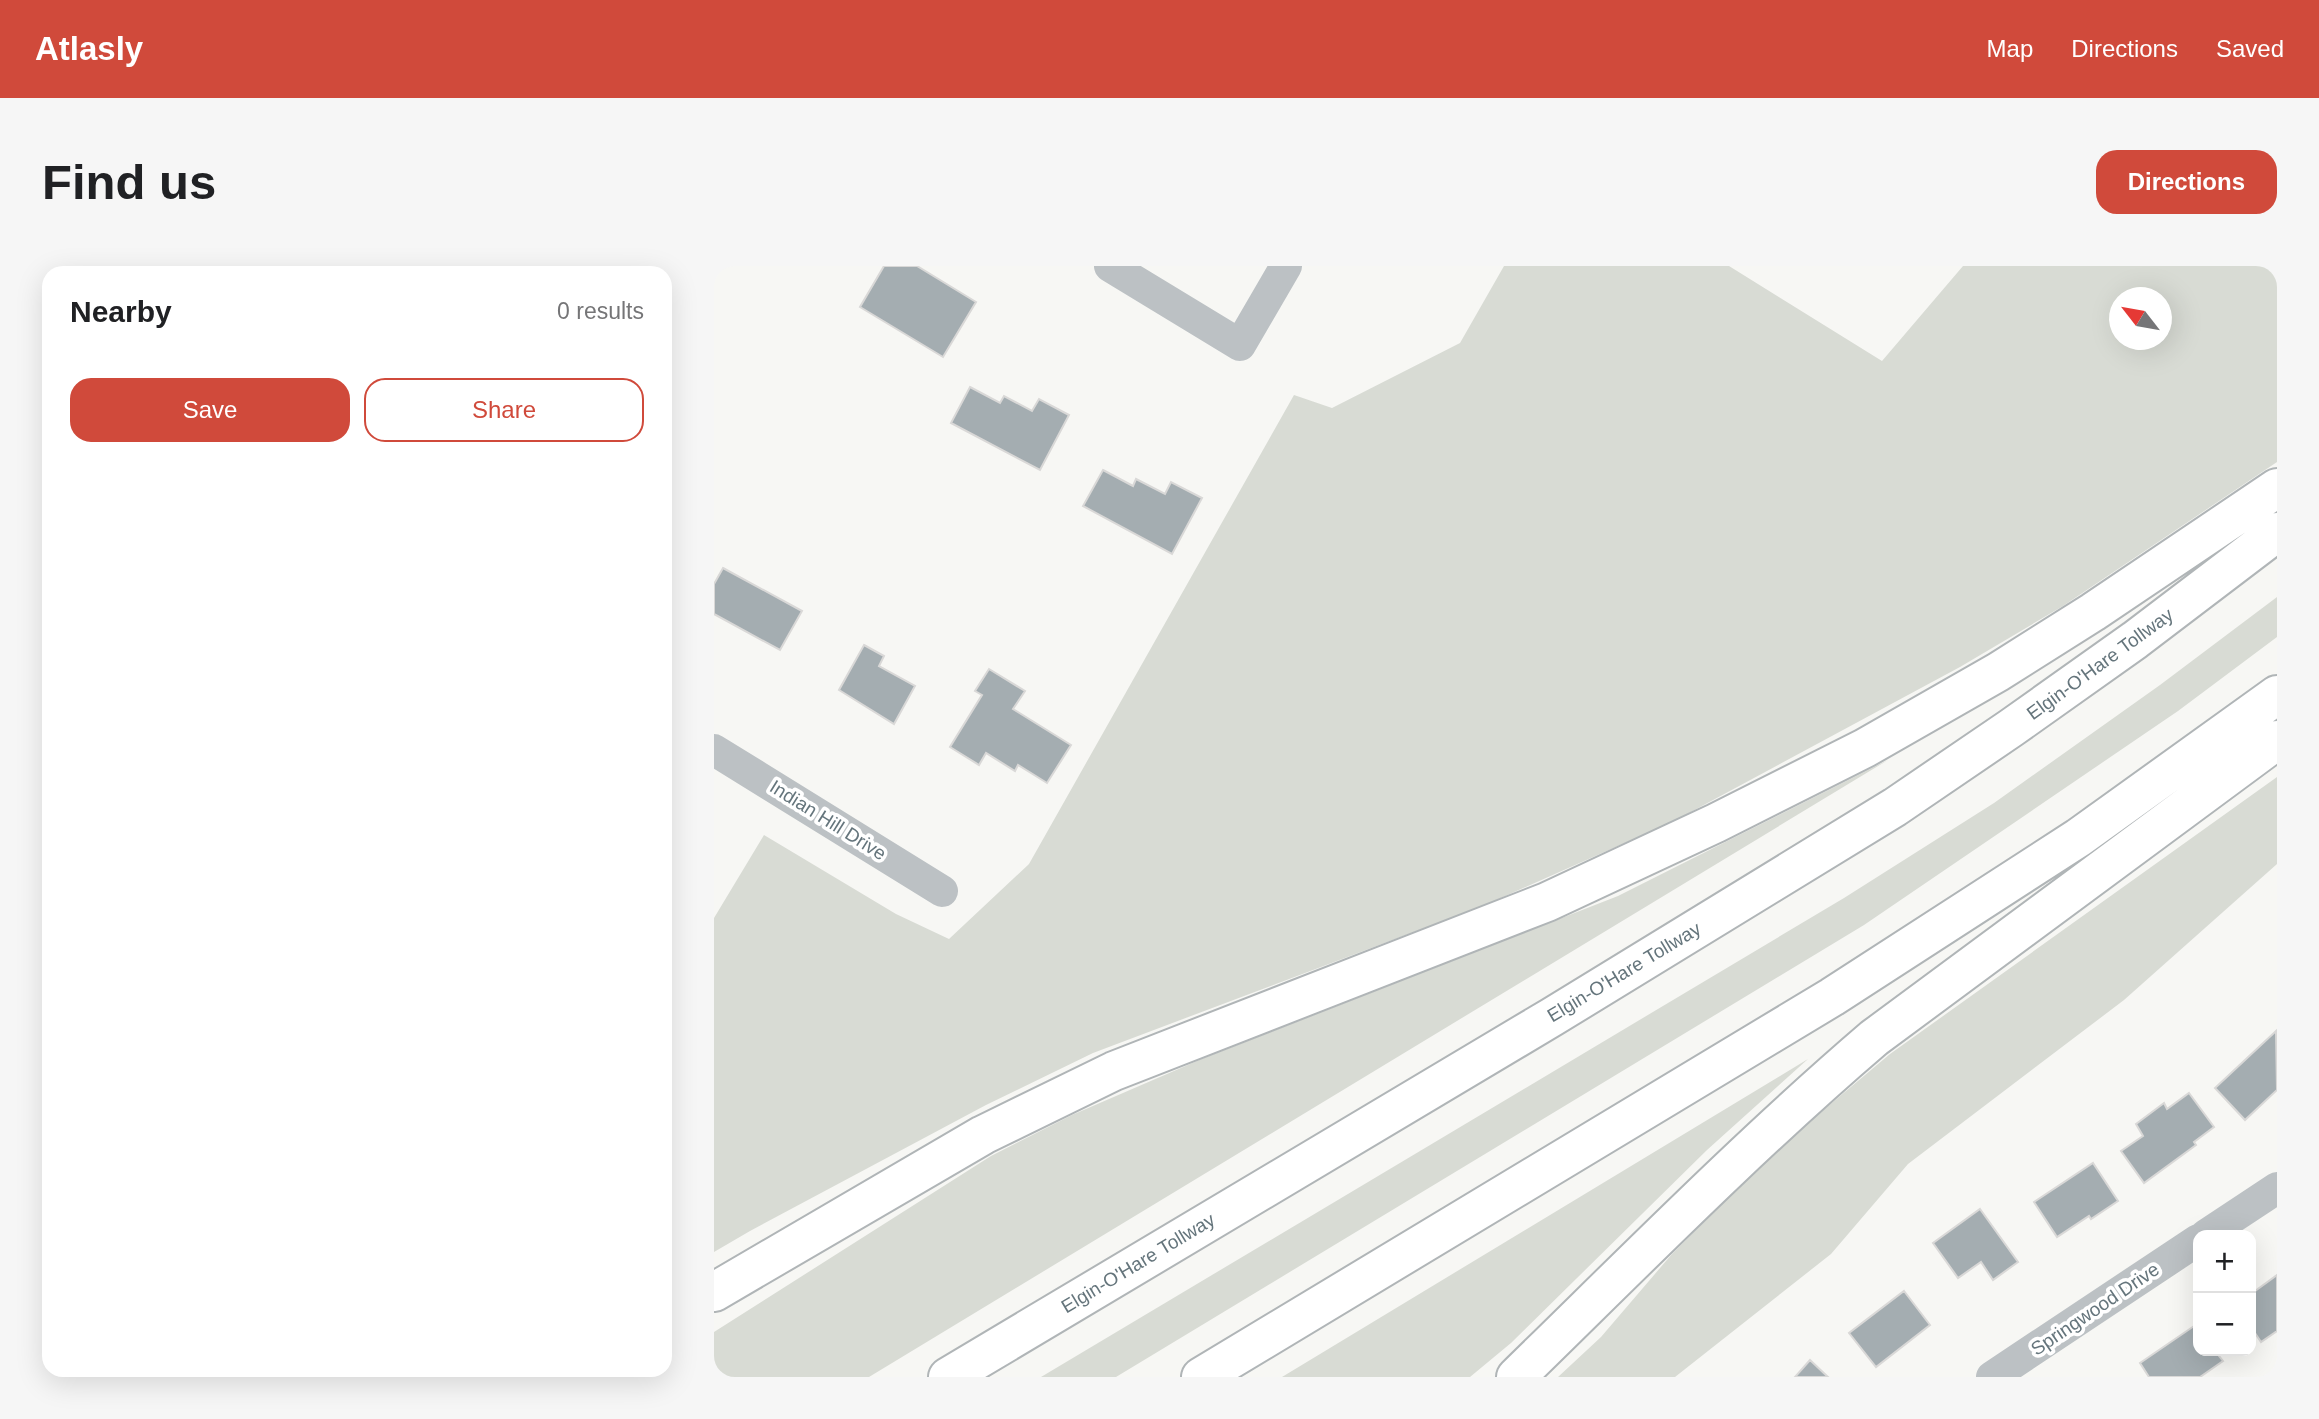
<!DOCTYPE html>
<meta charset="utf-8">
<style>
:root{--surface:#fff;--page:#f6f6f6;--text:#202124;--muted:#757577;--line:#e0e0e0;--accent:#d04a3b}
body{margin:0;font-family:Helvetica,sans-serif;background:var(--page);color:var(--text)}
.controls{position:absolute;right:21px;bottom:21px;display:grid;overflow:hidden;border-radius:14px;box-shadow:0 7px 28px #0002}
.controls button{width:63px;height:63px;display:grid;place-items:center;padding:0;border:0;border-bottom:2px solid var(--line);background:var(--surface);color:var(--text);font:35px sans-serif}
.compass{position:absolute;left:1395px;top:21px;width:63px;height:63px;border-radius:50%;background:var(--surface);box-shadow:0 7px 28px #0002;rotate:301deg}
.list{margin:0;padding:0;list-style:none}
h2{display:flex;justify-content:space-between;align-items:center;height:91px;margin:0;padding:0 28px;font-size:30px}
h2 small{font-size:23px;font-weight:400;color:var(--muted)}
.actions{display:flex;gap:14px;padding:21px 28px}
.actions a{flex:1;padding:16px 0;border:2px solid var(--accent);border-radius:21px;text-align:center;font-size:24px;color:var(--accent)}
.actions .main{background:var(--accent);color:#fff}
.map{position:relative;flex:none;width:1563px;height:1111px;overflow:hidden;border-radius:21px}
header{display:flex;align-items:center;gap:42px;box-sizing:border-box;height:98px;padding:0 35px;background:var(--accent);color:#fff}
header strong{font-size:33px}
nav{display:flex;gap:38px;margin-inline-start:auto;font-size:24px}
.intro{display:flex;align-items:center;justify-content:space-between;box-sizing:border-box;height:168px;padding:0 42px}
h1{margin:0;font-size:49px}
.button{padding:18px 32px;border-radius:21px;background:var(--accent);color:#fff;font-size:24px;font-weight:700}
main{display:flex;gap:42px;padding:0 42px}
aside{flex:1;background:var(--surface);border-radius:21px;box-shadow:0 7px 28px #0002}
.map>svg:first-child{display:block}
.green{fill:#d8dbd4;fill-rule:evenodd}
.building{fill:#a4adb1;stroke:#d9d8d7;stroke-width:2}
.lines{fill:none;stroke-linecap:round;stroke-linejoin:round}
.highway-casing{stroke:#b0b5b7;stroke-width:42}
.minor{stroke:#bcc1c4;stroke-width:32}
.highway{stroke:#fff;stroke-width:38}
.labels{text-anchor:middle;dominant-baseline:central;stroke-width:7;stroke-linejoin:round;paint-order:stroke}
.street-label{font-size:19px;fill:#65757c;stroke:#fff}
</style>
<header>
<strong>Atlasly</strong>
<nav><a>Map</a><a>Directions</a><a>Saved</a></nav>
</header>
<div class="intro"><h1>Find us</h1><a class="button">Directions</a></div>
<main>
<aside>
<h2>Nearby<small>0 results</small></h2>
<ul class="list">
</ul>
<div class="actions"><a class="main">Save</a><a>Share</a></div>
</aside>
<div class="map">
<svg width="1563" height="1111" viewBox="0 0 1563 1111">
<rect width="100%" height="100%" fill="#f7f7f4"/>
<path class="green" d="M 790,0 L 1015,0 L 1168,95 L 1249,0 L 1563,0 L 1563,196 L 1349,340 L 1246,401 L 960,555 L 771,639 L 379,787 L 272,839 L 36,965 L 0,986 L 0,652 L 50,569 L 182,648 L 235,673 L 315,598 L 580,129 L 618,142 L 746,77 ZM 1406,32 L 1448,32 L 1448,74 L 1406,74 Z
M 1563,331 L 1563,371 L 1464,445 L 1150,659 L 402,1111 L 327,1111 L 1130,632 L 1280,537 L 1446,419 Z
M 1174,494 L 155,1111 L 0,1111 L 0,1066 L 277,890 L 358,849 L 490,792 L 904,630 Z
M 1563,511 L 1563,598 L 1410,734 L 1194,898 L 1117,988 L 961,1111 L 844,1111 L 887,1071 L 958,988 L 1062,884 L 1176,788 Z
M 1094,793 L 993,884 L 797,1077 L 756,1111 L 568,1111 Z"/>
<path class="building" d="M 170,0 L 203,0 L 262,36 L 229,91 L 146,41 Z
M 256,121 L 286,137 L 290,130 L 318,145 L 325,133 L 355,149 L 326,204 L 237,157 Z
M 389,204 L 419,220 L 422,213 L 451,228 L 457,216 L 488,232 L 458,288 L 369,240 Z
M 9,302 L 88,345 L 66,384 L 0,348 L 0,318 Z
M 150,379 L 170,390 L 165,400 L 201,420 L 180,458 L 125,424 Z
M 275,403 L 311,425 L 299,443 L 357,479 L 333,517 L 304,499 L 301,505 L 272,487 L 265,499 L 236,481 L 268,429 L 261,425 Z
M 1562,765 L 1563,824 L 1531,854 L 1501,822 Z
M 1475,827 L 1500,861 L 1480,876 L 1482,879 L 1430,917 L 1407,885 L 1429,870 L 1422,858 L 1450,837 L 1453,843 Z
M 1379,897 L 1404,935 L 1377,953 L 1375,950 L 1343,971 L 1320,936 Z
M 1266,943 L 1304,996 L 1279,1014 L 1267,996 L 1244,1012 L 1219,977 Z
M 1563,1009 L 1563,1065 L 1547,1076 L 1537,1061 L 1537,1028 Z
M 1190,1025 L 1216,1059 L 1162,1101 L 1135,1067 Z
M 1483,1058 L 1484,1085 L 1501,1085 L 1509,1095 L 1486,1111 L 1435,1111 L 1426,1097 Z
M 1096,1094 L 1114,1111 L 1081,1111 Z"/>
<g class="lines">
<defs>
<path id="highway" d="M 0,1026 L 269,869 L 400,805 L 833,636 L 1002,557 L 1151,482 L 1284,406 L 1379,346 L 1563,222
M 234,1111 L 838,751 L 1181,541 L 1297,462 L 1421,374 L 1563,266
M 487,1111 L 1118,731 L 1364,572 L 1563,429
M 802,1111 C 920,996 1035,879 1160,772 L 1563,474"/>
</defs>
<use href="#highway" class="highway-casing"/>
<path class="minor" d="M 396,0 L 526,79 L 572,0
M 0,484 L 228,625
M 1492,969 L 1563,922
M 1278,1111 L 1484,974"/>
<use href="#highway" class="highway"/>
</g>
<g class="labels">
<g class="street-label">
<text transform="translate(1386 398) rotate(-36)">Elgin-O'Hare Tollway</text>
<text transform="translate(114 554) rotate(32)">Indian Hill Drive</text>
<text transform="translate(910 706) rotate(-31)">Elgin-O'Hare Tollway</text>
<text transform="translate(424 997) rotate(-31)">Elgin-O'Hare Tollway</text>
<text transform="translate(1381 1043) rotate(-34)">Springwood Drive</text>
</g>
</g>
</svg>
<div class="controls">
<button>+</button>
<button>−</button>
</div>
<svg class="compass" viewBox="-18 -18 36 36"><path d="M0-13l5 13h-10z" fill="#e53935"/><path d="M0 13l5-13h-10z" fill="#757577"/></svg>
</div>
</main>
